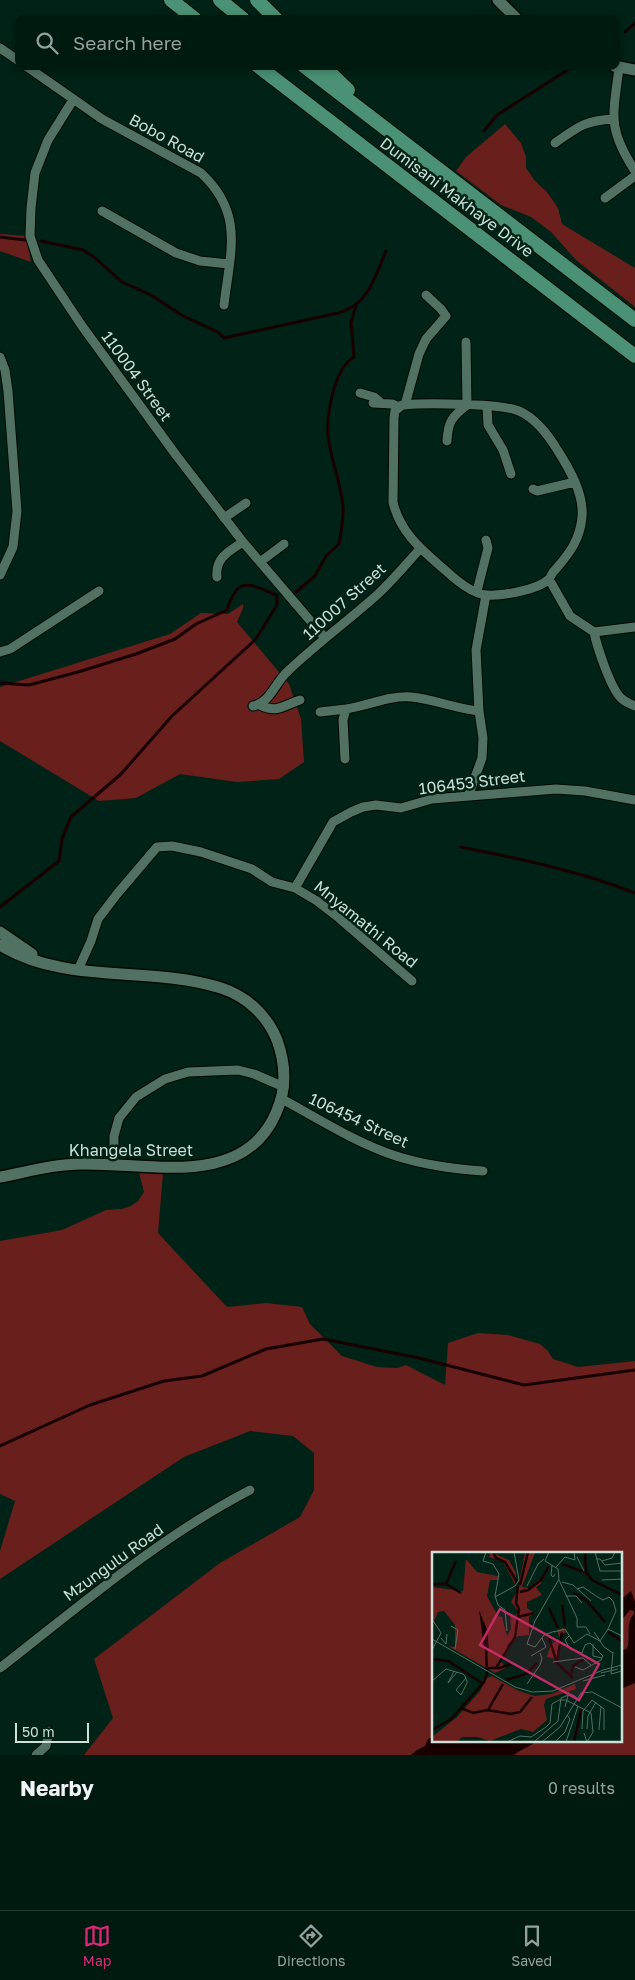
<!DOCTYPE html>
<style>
:root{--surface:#011a10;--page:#0f271e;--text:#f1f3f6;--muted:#96a19f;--line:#233830;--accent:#db2777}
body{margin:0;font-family:"Golos Text",sans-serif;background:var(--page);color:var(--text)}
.scale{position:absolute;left:15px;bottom:12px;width:74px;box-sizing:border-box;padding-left:5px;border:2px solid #cddfd6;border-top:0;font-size:14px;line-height:18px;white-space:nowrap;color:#cddfd6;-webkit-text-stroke:4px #012216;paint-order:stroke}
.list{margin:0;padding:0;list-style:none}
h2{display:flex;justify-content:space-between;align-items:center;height:65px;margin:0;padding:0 20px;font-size:21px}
h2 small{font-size:16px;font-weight:400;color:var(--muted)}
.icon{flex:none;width:28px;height:28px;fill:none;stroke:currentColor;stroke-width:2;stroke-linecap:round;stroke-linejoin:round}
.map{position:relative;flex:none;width:635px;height:1755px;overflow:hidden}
.search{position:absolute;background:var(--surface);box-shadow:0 2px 8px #0003;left:15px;right:15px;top:15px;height:55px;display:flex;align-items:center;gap:12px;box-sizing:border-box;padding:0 18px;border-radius:10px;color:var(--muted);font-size:19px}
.sheet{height:155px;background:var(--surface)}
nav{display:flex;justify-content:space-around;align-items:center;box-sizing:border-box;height:70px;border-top:1px solid var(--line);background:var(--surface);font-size:14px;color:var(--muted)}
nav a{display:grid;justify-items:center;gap:2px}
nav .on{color:var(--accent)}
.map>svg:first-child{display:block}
.green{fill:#691f1b;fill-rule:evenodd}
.water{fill:#180000}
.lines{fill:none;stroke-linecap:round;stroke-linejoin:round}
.stream{stroke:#180000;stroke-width:3}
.minor-casing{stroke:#000a04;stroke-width:11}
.tertiary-casing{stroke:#000a04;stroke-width:14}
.primary-casing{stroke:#000a04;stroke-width:16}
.minor{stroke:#517263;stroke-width:9}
.tertiary{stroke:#517263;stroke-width:11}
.primary{stroke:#4a9175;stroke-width:14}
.labels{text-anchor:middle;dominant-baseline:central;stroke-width:5;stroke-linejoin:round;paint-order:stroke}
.street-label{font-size:16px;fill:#cddfd6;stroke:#012216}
.inset-river{fill:none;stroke:#180000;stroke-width:2.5}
.inset-road{fill:none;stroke:#536e63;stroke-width:1}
.view{fill:#c32c67;fill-opacity:0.15;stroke:#c32c67;stroke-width:2.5}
.inset-edge{fill:none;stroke:#cddfd6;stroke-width:2.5}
</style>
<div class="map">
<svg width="635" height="1755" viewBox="0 0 635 1755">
<rect width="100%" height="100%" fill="#012216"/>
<path class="green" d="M 505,124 L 521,143 L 526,157 L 526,168 L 535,181 L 547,192 L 558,208 L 562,224 L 635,268 L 635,307 L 576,260 L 551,232 L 531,217 L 501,205 L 456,171 L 466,157 Z
M 0,234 L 26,236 L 31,262 L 0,251 Z
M 243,604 L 243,608 L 237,622 L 289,684 L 301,719 L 304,762 L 279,779 L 237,782 L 180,774 L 136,798 L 99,801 L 0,741 L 0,687 L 170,634 L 201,613 L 228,614 Z
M 139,1172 L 163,1174 L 158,1233 L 227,1307 L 266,1303 L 302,1307 L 310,1324 L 342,1356 L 377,1367 L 397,1368 L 406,1365 L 445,1385 L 448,1343 L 478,1333 L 508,1335 L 540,1344 L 548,1351 L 553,1359 L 578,1367 L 635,1361 L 635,1755 L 84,1755 L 113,1718 L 94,1659 L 220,1563 L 300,1517 L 314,1490 L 314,1453 L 293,1436 L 250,1431 L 184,1457 L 0,1579 L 0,1551 L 15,1501 L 0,1494 L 0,1241 L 62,1230 L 106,1210 L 122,1209 L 131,1206 L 138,1201 L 144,1192 ZM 434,1554 L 621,1554 L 621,1741 L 434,1741 Z"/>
<path class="water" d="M 631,1591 L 635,1602 L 635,1683 L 621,1689 L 621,1650 L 627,1649 C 631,1636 625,1623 634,1614 L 634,1611 L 630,1610 L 621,1621 L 621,1595 L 624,1597 Z
M 434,1736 L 434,1741 L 536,1741 C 532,1746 521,1749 514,1755 L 411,1755 L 417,1750 L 425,1746 L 428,1739 Z"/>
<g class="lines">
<path class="stream" d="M 625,32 L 635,23
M 484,131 L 497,115 L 569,69
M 0,237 L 25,240
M 41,241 L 83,250 L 94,257 L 122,282 L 151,295 L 183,316 L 218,332 L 224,338 L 338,313 C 369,305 375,276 386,251
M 296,592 L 315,576 L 326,556 L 339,544 C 341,532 344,518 343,506 C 341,484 332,463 329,442 C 325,420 333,369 354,357 L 351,322 L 356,306
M 0,683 L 29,685 L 78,672 L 136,654 L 175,639 L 196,624 L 227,610 C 238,575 249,584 277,595 L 277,605 L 256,639 L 172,716 L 121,774 L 71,817 L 62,839 L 59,861 L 0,907
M 461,847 C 520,859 579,871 635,893
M 0,1446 L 90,1405 L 164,1381 L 202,1376 L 266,1349 L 323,1339 L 419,1358 L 524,1385 L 635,1370"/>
<defs>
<path id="minor" d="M 0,48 L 19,61
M 26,66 L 102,119 L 201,173 C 245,214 230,252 224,305
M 619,68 C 613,116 607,128 635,171
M 73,100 L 48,140 L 35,173 L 31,208 L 30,236 L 38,260 L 82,326 L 176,455 L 243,542 L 325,638
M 555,143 C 578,127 583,121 613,119
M 605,198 L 635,176
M 102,211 L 176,253 L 200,261 L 229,264
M 0,357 L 5,370 L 8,391 L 17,511 L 13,547 L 0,575
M 360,393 L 374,397 L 381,403
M 373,403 L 392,404 L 399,407
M 402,405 C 423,403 500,403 519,411 C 535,418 549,436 558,451 C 570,470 584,494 582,517 C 580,540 569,554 555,570 C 552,572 551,577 549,579 C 538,590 502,596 487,595 C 472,594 456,580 445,570 C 423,551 400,533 393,502 L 394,418 L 395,411 Z
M 405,405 L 419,354 L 426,339 L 446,316 L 441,309 L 426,295
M 487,406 L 488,425 L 503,450 L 511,474
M 447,441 C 448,421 452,417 467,405 L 466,342
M 533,489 L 537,491 L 575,482
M 224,518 L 246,503
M 260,562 L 284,544
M 217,577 C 215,558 228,552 243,542
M 549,579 L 570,616 L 594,632 L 635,627
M 477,591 L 488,548 L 486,540
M 594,632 C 597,647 611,689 621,698 C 625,702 630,704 635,706
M 0,652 L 10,649 L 99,591
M 260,705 C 277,714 284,705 300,700
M 253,706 C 270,703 275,683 287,672 C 316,644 348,621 378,594 C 393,580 406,564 420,549
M 320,712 L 346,709
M 345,759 L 343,720 L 346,709 C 368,706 389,695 411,697 C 434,699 456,709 479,711
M 469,794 L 482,758 L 483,738 L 479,711 L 476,650 L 486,595
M 295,888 L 333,822 L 351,812 L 363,807 L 376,805 L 401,808 L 432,799 L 556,789 L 585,791 L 635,800
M 78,970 L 91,941 L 98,919 L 117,894 L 157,847 L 172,846 L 201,852 L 252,869 L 272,882 L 295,888 L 317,901 L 339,918 L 412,981
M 282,1099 C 319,1119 356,1143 396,1156 C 424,1165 454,1169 483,1171
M 114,1164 L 114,1136 L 119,1118 L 136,1097 L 165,1079 L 188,1072 L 238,1070 L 254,1074 L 284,1087
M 0,1668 C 81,1605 158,1538 250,1490
M 36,1755 L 46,1746 L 49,1731"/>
<path id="tertiary" d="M 498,0 L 517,19
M 614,66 L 635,70
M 0,932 L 32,954
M 0,945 C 68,986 149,965 221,988 C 246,996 267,1015 277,1040 C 286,1065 287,1089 276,1113 C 243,1190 146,1162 82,1164 C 54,1164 27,1172 0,1177"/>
<path id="primary" d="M 171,0 L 195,19
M 220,0 L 243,19
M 257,0 L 276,19
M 258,66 L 635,356
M 304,66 L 635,320
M 323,66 L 348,90"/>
</defs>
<use href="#minor" class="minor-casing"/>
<use href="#tertiary" class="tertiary-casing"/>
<use href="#primary" class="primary-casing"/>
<use href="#minor" class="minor"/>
<use href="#tertiary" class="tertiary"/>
<use href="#primary" class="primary"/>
</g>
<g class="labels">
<g class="street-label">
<text transform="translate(167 138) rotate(29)">Bobo Road</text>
<text transform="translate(457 197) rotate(37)">Dumisani Makhaye Drive</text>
<text transform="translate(137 376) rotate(54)">110004 Street</text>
<text transform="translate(344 601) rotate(-42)">110007 Street</text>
<text transform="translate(472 782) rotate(-7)">106453 Street</text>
<text transform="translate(366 924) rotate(39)">Mnyamathi Road</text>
<text transform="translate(359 1120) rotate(25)">106454 Street</text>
<text x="131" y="1150">Khangela Street</text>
<text transform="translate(113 1562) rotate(-36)">Mzungulu Road</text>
</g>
</g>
<g transform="translate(432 1552)">
<rect width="190" height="190" fill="#012216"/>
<path d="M 59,0 L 77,8 L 84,21 L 83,32 L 71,10 L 57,5 ZM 93,0 L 103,1 L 90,35 L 97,36 L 106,28 L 110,31 L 104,35 L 110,43 L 95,50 L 95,56 L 103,61 L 97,65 L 97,83 L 86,84 L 75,93 L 77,97 L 69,109 L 74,116 L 63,121 L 16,94 L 23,95 L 23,73 L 12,59 L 6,60 L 2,69 L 0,66 L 0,35 L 31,39 L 34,7 L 45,20 L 66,24 L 66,28 L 58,28 L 55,44 L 66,64 L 70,65 L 75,84 L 79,77 L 78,62 L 82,66 L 86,59 L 79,50 L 86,37 ZM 131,76 L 135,80 L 130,82 L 125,107 L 115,105 L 119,92 L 128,87 L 125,78 ZM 60,124 L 87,139 L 103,144 L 119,142 L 143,132 L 144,137 L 114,147 L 112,153 L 115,168 L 101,180 L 89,177 L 58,189 L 45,185 L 30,185 L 25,190 L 0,190 L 0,185 L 25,165 L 48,139 L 55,126 Z" fill="#691f1b"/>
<path d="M 47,58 L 55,78 L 57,98 L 52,96 Z" fill="#180000"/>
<path class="inset-river" d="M 61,0 L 64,6 L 73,10 L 85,30M 153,0 L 154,20 L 160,28 L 190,43M 130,12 L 152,20M 0,32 L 14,32 L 29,41M 14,32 L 24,9M 88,33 L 96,0M 88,40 L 96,38 L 109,28 L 117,14M 141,41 L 154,48 L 173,70M 130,53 L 133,74M 117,56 L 126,76M 86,65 L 102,61M 176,80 L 190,89M 116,83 L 124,108M 0,107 L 16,109 L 50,131M 125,109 L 130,80M 124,110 L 141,126M 55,116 L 68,116 L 79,112M 64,116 L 83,85 L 87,57 L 84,51 L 86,33M 139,122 L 141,114 L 152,107M 74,128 L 94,122 L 105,111M 29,156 L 41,161 L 55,158 L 79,162 L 88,160 L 100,145M 56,158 L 71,132M 0,178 L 19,167 L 52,130 L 55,122 L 54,95M 142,190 L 149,158"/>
<path class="inset-road" d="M 54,0 L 51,9 L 61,12 L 67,22 L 63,44 L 66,53 L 73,58 L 75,79M 117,0 L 113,9 L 126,17 L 127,27 L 103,69 L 95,92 L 103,95 L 112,83 L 123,79M 163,0 L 168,19 L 190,19M 145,5 L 152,19M 164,7 L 168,7 L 173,13 L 190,11M 170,9 L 180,6 L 183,0M 120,13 L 119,23 L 121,25 L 123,22M 124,15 L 133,5 L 143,8 L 142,0M 127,28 L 145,66 L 145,75 L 154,75 L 158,82M 170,28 L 190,27M 130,30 L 141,33 L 159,49M 95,34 L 106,12 L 112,7M 145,37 L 151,35 L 164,44 L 171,48 L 177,45 L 181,49 L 184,59 L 176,77M 134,44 L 144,44 L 150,51M 63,45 L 83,34 L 87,28 L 82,0M 0,67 L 9,81 L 0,98M 19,74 L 26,78 L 23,97M 122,80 L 133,77 L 142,91 L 155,82 L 168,89M 162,80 L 172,95 L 181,101M 137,84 L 133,88 L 138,97 L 150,101 L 153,93 L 158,91 L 171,104 L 169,108 L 151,118 L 143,115M 9,86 L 14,92 L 15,82M 0,87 L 83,135 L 100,140 L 121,139 L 171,118 L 190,113M 168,89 L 176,77 L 190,84M 161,92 L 161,104 L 170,106M 181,100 L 179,122 L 190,119M 99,104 L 114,95 L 110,86M 121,110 L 151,106 L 159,113M 22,119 L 16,131 L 25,120M 169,121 L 186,117M 0,129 L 14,117 L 31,122 L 33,124 L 34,127 L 35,129 L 35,131 L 29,143 L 24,138 L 34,126M 151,129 L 173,123M 95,132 L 108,113 L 110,106 L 108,101M 133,155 L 137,140M 150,177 L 151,159 L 160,148 L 172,157 L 172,178M 155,177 L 156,164 L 164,150M 167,178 L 169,154M 30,190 L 48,190M 75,190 L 88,184 L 99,185 L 114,175 L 118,171 L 120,152 L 127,148 L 134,148 L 159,161 L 161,180 L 155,190 L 152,181M 102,190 L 126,169 L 129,146 L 139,142 L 144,145M 110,190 L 128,175 L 149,141 L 160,140 L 190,156M 123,190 L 133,180 L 138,167 L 135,163M 134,190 L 146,154"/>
<path class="view" d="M 68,57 L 167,112 L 147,148 L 48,93 Z"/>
<rect width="190" height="190" class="inset-edge"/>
</g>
</svg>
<div class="scale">50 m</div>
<div class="search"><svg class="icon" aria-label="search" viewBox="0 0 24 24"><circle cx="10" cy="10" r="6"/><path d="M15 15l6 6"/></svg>Search here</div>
</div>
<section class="sheet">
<h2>Nearby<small>0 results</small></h2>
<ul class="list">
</ul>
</section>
<nav>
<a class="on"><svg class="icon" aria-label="map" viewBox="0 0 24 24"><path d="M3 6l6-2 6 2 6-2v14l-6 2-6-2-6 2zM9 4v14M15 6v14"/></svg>Map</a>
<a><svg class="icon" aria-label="directions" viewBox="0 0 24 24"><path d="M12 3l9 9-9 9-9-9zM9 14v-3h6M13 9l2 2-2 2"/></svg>Directions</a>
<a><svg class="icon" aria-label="saved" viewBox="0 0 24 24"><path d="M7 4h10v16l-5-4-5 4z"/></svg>Saved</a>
</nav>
